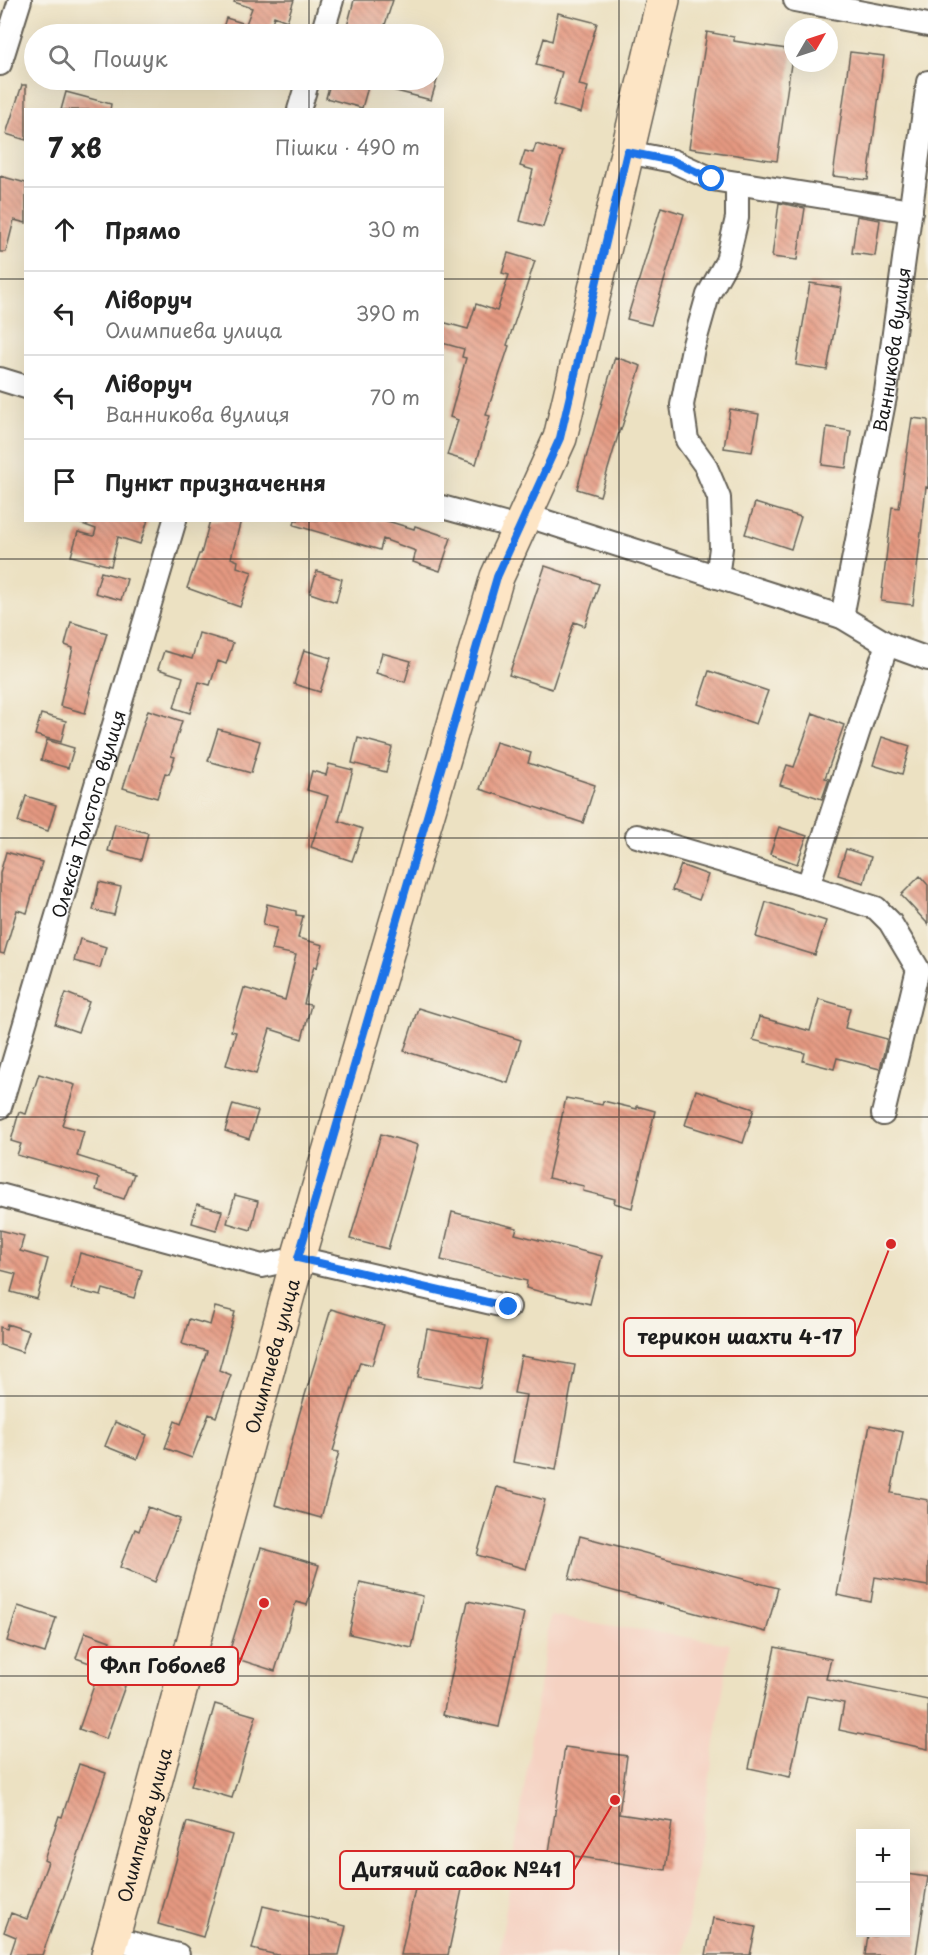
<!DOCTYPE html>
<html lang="uk">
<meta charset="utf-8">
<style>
:root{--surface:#fff;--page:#f2f2f2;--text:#222;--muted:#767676;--line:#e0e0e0}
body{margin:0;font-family:"Playpen Sans",sans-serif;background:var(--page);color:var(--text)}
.controls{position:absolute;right:18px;bottom:18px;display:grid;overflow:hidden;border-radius:0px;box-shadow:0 6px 24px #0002}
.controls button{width:54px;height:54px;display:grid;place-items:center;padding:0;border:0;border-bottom:2px solid var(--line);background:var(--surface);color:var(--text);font:30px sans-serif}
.compass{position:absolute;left:784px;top:18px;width:54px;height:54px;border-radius:50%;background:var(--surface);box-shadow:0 6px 24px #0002;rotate:51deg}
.stop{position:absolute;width:18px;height:18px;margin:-14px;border:4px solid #1a73e8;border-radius:50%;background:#fff}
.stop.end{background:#1a73e8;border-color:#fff;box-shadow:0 2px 6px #0008}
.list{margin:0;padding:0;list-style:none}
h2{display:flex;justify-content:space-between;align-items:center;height:78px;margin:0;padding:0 24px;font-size:26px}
h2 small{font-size:20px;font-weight:400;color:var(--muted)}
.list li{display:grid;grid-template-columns:39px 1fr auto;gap:18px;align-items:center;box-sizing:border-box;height:84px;padding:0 24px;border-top:2px solid var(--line)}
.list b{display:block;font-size:22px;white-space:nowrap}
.list p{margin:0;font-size:20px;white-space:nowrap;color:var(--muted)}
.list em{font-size:20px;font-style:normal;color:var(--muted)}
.icon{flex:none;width:33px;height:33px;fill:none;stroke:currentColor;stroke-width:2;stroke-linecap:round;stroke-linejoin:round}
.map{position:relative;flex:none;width:928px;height:1955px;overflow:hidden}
.search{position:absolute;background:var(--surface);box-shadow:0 6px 24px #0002;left:24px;top:24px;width:420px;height:66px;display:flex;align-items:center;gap:15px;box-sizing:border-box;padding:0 21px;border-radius:33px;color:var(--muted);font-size:22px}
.panel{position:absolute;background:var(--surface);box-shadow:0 6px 24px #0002;left:24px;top:108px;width:420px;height:414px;border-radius:0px}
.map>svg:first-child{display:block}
.built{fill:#f5d2c2}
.building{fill:url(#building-back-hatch)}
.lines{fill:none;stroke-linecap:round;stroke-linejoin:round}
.minor-casing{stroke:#656156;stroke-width:26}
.secondary-casing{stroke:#656156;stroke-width:36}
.minor{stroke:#fff;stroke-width:22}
.secondary{stroke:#fde5c5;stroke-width:33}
.route{stroke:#1a73e8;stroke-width:8}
.grid{fill:none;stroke:#1c1c1c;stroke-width:1.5;stroke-opacity:0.55}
.labels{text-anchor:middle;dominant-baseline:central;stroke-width:5;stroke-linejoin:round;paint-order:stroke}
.street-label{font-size:18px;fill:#1c1c1c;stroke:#f7f3e8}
.leader{fill:none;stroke:#d62828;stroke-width:2}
.callout-dot{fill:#d62828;stroke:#f7f3e8;stroke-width:2}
.callout{fill:#f7f3e8;stroke:#d62828;stroke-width:2}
.callout-label{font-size:20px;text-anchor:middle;font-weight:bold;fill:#1c1c1c}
</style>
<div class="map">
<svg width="928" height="1955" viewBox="0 0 928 1955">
<defs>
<pattern id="building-back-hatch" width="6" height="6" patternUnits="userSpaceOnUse" patternTransform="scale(1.5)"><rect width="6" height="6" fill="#e59981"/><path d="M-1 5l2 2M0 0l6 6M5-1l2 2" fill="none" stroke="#b97c69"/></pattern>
</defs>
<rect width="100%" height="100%" fill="#f7f3e8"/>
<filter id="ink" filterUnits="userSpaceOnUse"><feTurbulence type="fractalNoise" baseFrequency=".0167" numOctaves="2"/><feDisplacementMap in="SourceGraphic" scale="12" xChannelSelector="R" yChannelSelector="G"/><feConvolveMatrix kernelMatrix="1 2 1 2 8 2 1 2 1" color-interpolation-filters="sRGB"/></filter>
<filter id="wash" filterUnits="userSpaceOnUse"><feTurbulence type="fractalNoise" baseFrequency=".008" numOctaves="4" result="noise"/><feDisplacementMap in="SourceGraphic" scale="24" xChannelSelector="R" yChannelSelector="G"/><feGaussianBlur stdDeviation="1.35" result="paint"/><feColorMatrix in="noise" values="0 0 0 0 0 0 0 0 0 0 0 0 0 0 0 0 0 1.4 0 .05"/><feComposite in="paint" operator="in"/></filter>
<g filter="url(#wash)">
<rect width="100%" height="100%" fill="#ece1c2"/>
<path class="built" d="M 550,1616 L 730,1644 L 683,1955 L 499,1955 Z"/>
<g id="blocks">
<path class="building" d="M 235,0 L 294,0 L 287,21 L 274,16 L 269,34 L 221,34 L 226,18 L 246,24 L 252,8 L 234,2 Z
M 354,0 L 393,0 L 382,34 L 345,34 Z
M 558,13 L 597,23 L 579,85 L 588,87 L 581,113 L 553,105 L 562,72 L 536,65 L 544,38 L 552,41 Z
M 707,32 L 734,37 L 734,41 L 793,50 L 777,161 L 689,148 Z
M 850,52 L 884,56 L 868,180 L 833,176 Z
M 331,80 L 342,80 L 368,87 L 362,108 L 326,98 Z
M 374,80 L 437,80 L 431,100 L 373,85 Z
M 22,85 L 26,85 L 26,140 L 6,134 Z
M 66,92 L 111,104 L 110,110 L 61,110 Z
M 536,144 L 563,152 L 549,199 L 551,200 L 543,227 L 520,221 L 533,170 L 520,166 L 525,151 L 533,153 Z
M 0,176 L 26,183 L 26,223 L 14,220 L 6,252 L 0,252 Z
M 779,203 L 805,208 L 797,260 L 772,257 Z
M 661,207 L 684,214 L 651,325 L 627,319 Z
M 857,216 L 880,220 L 875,256 L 852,253 Z
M 508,253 L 535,261 L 507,345 L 509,346 L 486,415 L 490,416 L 476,464 L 447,455 L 458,420 L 450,417 L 466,358 L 462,357 L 464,349 L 442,343 L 442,322 L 468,329 L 476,304 L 497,311 L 509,275 L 502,273 Z
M 810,283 L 842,288 L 827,370 L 796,365 Z
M 615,357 L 641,366 L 621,430 L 620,429 L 600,496 L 577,489 Z
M 730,409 L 759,414 L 752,452 L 724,448 Z
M 912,418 L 928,420 L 928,488 L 926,487 L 913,605 L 881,601 L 892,507 L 899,508 Z
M 827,427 L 851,431 L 846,468 L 822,465 Z
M 755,503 L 801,517 L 791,549 L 745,534 Z
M 79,520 L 148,520 L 140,544 L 118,537 L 111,566 L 71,556 L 78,532 L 94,536 L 96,529 L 79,523 Z
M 210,520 L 241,520 L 231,558 L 238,561 L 237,567 L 252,572 L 240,607 L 187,588 L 199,554 L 201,554 Z
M 295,520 L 384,520 L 414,529 L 415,526 L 451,538 L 440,571 L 413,562 L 416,551 L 383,539 L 380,550 L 294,525 Z
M 545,566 L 599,584 L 585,626 L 574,622 L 552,689 L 509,675 Z
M 317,571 L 342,579 L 336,602 L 310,593 Z
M 101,572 L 127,579 L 121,600 L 95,593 Z
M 71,622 L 107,633 L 89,692 L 91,692 L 85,713 L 60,706 L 73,648 L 65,645 Z
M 199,633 L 233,643 L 226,664 L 218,661 L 210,685 L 199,682 L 190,713 L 174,708 L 183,677 L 158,669 L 164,651 L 192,659 Z
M 304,650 L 331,658 L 320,692 L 294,684 Z
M 382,653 L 411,661 L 405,682 L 376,673 Z
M 709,671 L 768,691 L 756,724 L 698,704 Z
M 148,710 L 182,721 L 171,756 L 175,757 L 169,774 L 165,773 L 157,798 L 123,788 Z
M 813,713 L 844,725 L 825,778 L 829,779 L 822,799 L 780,785 L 787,765 L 794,767 Z
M 41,714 L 66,721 L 61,742 L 35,735 Z
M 218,729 L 260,741 L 251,773 L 208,761 Z
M 882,737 L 910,746 L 902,774 L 873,765 Z
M 358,738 L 392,747 L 386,772 L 352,763 Z
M 47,740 L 74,748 L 68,768 L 41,760 Z
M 496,742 L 531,753 L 528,763 L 595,785 L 583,823 L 480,789 Z
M 329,764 L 353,770 L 339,821 L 363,829 L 352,861 L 311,847 L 328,796 L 307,790 L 312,771 L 326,775 Z
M 26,796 L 56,805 L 48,831 L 18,822 Z
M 115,824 L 148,833 L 141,860 L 108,851 Z
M 779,827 L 807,836 L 797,864 L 770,854 Z
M 846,849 L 871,857 L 864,883 L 838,875 Z
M 6,852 L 42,862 L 27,913 L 17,910 L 4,954 L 0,953 L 0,873 Z
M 681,865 L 708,875 L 699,900 L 672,890 Z
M 920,876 L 928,885 L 928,924 L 901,895 Z
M 99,882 L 121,887 L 114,915 L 93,910 Z
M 766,902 L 826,921 L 815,955 L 756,937 Z
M 267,904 L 296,911 L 296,915 L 303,916 L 298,938 L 323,945 L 317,967 L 314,966 L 304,1004 L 311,1005 L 302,1039 L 270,1029 L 256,1074 L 226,1065 L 236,1032 L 231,1031 L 244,988 L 285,1000 L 296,955 L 272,950 L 277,928 L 263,925 Z
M 80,939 L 106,947 L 100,968 L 74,961 Z
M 66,993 L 89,1002 L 78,1032 L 55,1024 Z
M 819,999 L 850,1008 L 845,1028 L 887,1039 L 880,1069 L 837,1058 L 834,1069 L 803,1061 L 805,1053 L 753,1040 L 759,1017 L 810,1031 Z
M 418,1008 L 521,1040 L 508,1083 L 404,1051 Z
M 39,1074 L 75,1085 L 62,1125 L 84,1131 L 77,1156 L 134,1174 L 124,1199 L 96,1190 L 99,1178 L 17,1155 L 21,1144 L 11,1141 L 19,1112 L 26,1114 Z
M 696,1090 L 754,1109 L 743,1143 L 685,1125 Z
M 566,1098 L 602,1105 L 603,1101 L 637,1109 L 637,1106 L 655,1111 L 632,1208 L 614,1203 L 615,1199 L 583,1191 L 584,1186 L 548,1178 Z
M 233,1104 L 258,1111 L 249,1139 L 225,1131 Z
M 381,1134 L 418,1145 L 388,1249 L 350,1239 Z
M 235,1195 L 258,1201 L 251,1230 L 227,1223 Z
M 197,1204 L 222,1211 L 216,1230 L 192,1223 Z
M 452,1212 L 517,1228 L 515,1234 L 602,1256 L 590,1304 L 526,1288 L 527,1281 L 441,1260 Z
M 0,1230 L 24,1236 L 20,1251 L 48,1259 L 37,1299 L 11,1292 L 16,1274 L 0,1270 Z
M 80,1253 L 142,1270 L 134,1298 L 103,1289 L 101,1296 L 71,1289 Z
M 215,1307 L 235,1312 L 219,1370 L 231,1375 L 216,1417 L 209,1414 L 192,1458 L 165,1448 L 175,1421 L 181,1424 L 207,1351 L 182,1344 L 189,1319 L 210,1325 Z
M 331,1309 L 384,1325 L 372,1365 L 360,1362 L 333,1451 L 339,1452 L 321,1518 L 275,1505 L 299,1415 Z
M 7,1324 L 29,1331 L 22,1352 L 0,1345 L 0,1327 L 6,1329 Z
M 427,1329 L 489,1340 L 480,1388 L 418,1377 Z
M 521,1356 L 575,1365 L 556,1470 L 513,1462 L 526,1395 L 514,1393 Z
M 115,1422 L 147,1435 L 137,1459 L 105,1446 Z
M 870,1425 L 903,1432 L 891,1493 L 928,1500 L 928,1586 L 875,1577 L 871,1602 L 837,1595 Z
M 497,1487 L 545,1500 L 526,1569 L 477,1555 Z
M 148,1507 L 180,1519 L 155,1582 L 120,1567 L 135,1529 L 139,1531 Z
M 580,1536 L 778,1588 L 766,1632 L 569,1579 Z
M 261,1548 L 319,1565 L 307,1605 L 296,1602 L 275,1671 L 228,1656 Z
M 360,1582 L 423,1596 L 412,1648 L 349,1634 Z
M 468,1601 L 524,1613 L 499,1727 L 443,1715 Z
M 18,1606 L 56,1618 L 45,1653 L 7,1641 Z
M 85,1632 L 110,1641 L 108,1646 L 132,1654 L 121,1684 L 125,1686 L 106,1739 L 79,1729 L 99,1671 L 97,1670 L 98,1666 L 76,1658 Z
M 775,1647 L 831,1659 L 826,1679 L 928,1700 L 928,1749 L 839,1730 L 844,1703 L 807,1696 L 790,1777 L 749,1768 Z
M 215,1704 L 256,1716 L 232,1798 L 191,1786 Z
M 565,1747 L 627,1756 L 619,1814 L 672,1822 L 665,1870 L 549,1852 Z
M 79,1764 L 106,1773 L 65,1893 L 42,1955 L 10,1955 L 16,1937 L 4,1932 L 11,1913 L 27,1919 L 48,1862 L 44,1860 L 59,1816 L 62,1817 Z
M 187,1822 L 232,1835 L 203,1937 L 158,1924 Z
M 419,1870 L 464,1880 L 448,1955 L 401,1955 Z
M 906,1874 L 928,1877 L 916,1955 L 865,1955 L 868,1935 L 876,1936 L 877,1932 L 906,1932 Z
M 263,1906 L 346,1926 L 339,1955 L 277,1955 L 252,1949 Z
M 713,1918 L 756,1927 L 750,1955 L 706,1955 Z"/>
</g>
</g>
<g filter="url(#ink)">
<use href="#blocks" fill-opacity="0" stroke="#656156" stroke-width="1.5"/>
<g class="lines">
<defs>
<g id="minor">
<path d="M 795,0 L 928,25"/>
<path d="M 322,34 L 332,0"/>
<path d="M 0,64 L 20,0"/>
<path d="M 299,110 L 308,80"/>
<path d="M 627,152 L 673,161 L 712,179 L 911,211"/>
<path d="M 0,379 L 26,387"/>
<path d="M 442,507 L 518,528"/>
<path d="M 525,515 L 842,617 L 887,644 L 928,659"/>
<path d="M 717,577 L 721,548 L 719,498 L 705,465 L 687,440 L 682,405 L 693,348 L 708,295 L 727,261 L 737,218 L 737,183"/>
<path id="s1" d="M 842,617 L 886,392 L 928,82"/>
<path d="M 637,836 L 808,886"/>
<path id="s2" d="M 0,1107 L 175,520"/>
<path d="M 883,1114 L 918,969 L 890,922 L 876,908 L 808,886 L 887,644"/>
<path d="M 0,1195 L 262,1266 L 298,1258 L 509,1307"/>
<path d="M 111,1938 L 178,1955"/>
</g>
<g id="secondary">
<path id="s3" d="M 108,1955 L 298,1258 L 497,577 L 560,438 L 663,0"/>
</g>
</defs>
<use href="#minor" class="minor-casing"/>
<use href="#secondary" class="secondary-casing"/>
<use href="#minor" class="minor"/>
<use href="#secondary" class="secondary"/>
</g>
</g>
<g class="lines" filter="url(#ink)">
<path class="route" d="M 509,1307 L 298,1258 L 497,577 L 560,438 L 627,152 L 673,161 L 712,179"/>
</g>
<path class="grid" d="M 309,0 L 309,34M 619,0 L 619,1955M 309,80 L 309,110M 0,279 L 26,279M 442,279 L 928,279M 309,520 L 309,1955M 0,559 L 928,559M 0,838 L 928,838M 0,1117 L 928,1117M 0,1396 L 928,1396M 0,1676 L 928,1676"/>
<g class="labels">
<g class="street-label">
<text stroke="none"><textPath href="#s1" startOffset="272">Ванникова вулиця</textPath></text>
<text stroke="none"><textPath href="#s2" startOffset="306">Олексія Толстого вулиця</textPath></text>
<text stroke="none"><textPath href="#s3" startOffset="621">Олимпиева улица</textPath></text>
<text stroke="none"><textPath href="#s3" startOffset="135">Олимпиева улица</textPath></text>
</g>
</g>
<path class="leader" d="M891 1244L855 1337M264 1603L238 1666M615 1800L574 1870"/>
<g class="callout-dot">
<circle cx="891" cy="1244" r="6"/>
<circle cx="264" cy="1603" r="6"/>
<circle cx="615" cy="1800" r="6"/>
</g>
<g class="callout">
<rect x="624" y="1318" width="231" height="38" rx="6"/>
<rect x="88" y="1647" width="150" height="38" rx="6"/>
<rect x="340" y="1851" width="234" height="38" rx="6"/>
</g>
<g class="callout-label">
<text x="740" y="1344">терикон шахти 4-17</text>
<text x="163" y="1673">Флп Гоболев</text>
<text x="457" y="1877">Дитячий садок №41</text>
</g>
</svg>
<div class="controls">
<button>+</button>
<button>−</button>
</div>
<svg class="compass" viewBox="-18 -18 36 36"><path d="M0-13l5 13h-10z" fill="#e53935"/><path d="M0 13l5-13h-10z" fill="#767676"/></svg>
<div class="stop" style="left:712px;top:179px"></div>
<div class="stop end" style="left:509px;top:1307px"></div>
<div class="search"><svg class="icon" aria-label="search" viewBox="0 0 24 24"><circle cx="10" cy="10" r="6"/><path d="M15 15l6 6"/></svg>Пошук</div>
<section class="panel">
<h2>7 хв<small>Пішки · 490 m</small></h2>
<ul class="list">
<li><svg class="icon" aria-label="ahead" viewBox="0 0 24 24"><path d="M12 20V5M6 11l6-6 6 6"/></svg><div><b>Прямо</b></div><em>30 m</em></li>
<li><svg class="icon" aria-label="left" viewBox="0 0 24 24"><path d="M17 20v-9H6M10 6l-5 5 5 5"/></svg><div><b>Ліворуч</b><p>Олимпиева улица</p></div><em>390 m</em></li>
<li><svg class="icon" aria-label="left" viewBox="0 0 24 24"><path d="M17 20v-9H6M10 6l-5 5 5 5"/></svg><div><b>Ліворуч</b><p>Ванникова вулиця</p></div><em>70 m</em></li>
<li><svg class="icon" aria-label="arrive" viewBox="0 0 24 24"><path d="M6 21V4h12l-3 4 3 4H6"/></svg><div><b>Пункт призначення</b></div></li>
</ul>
</section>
</div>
